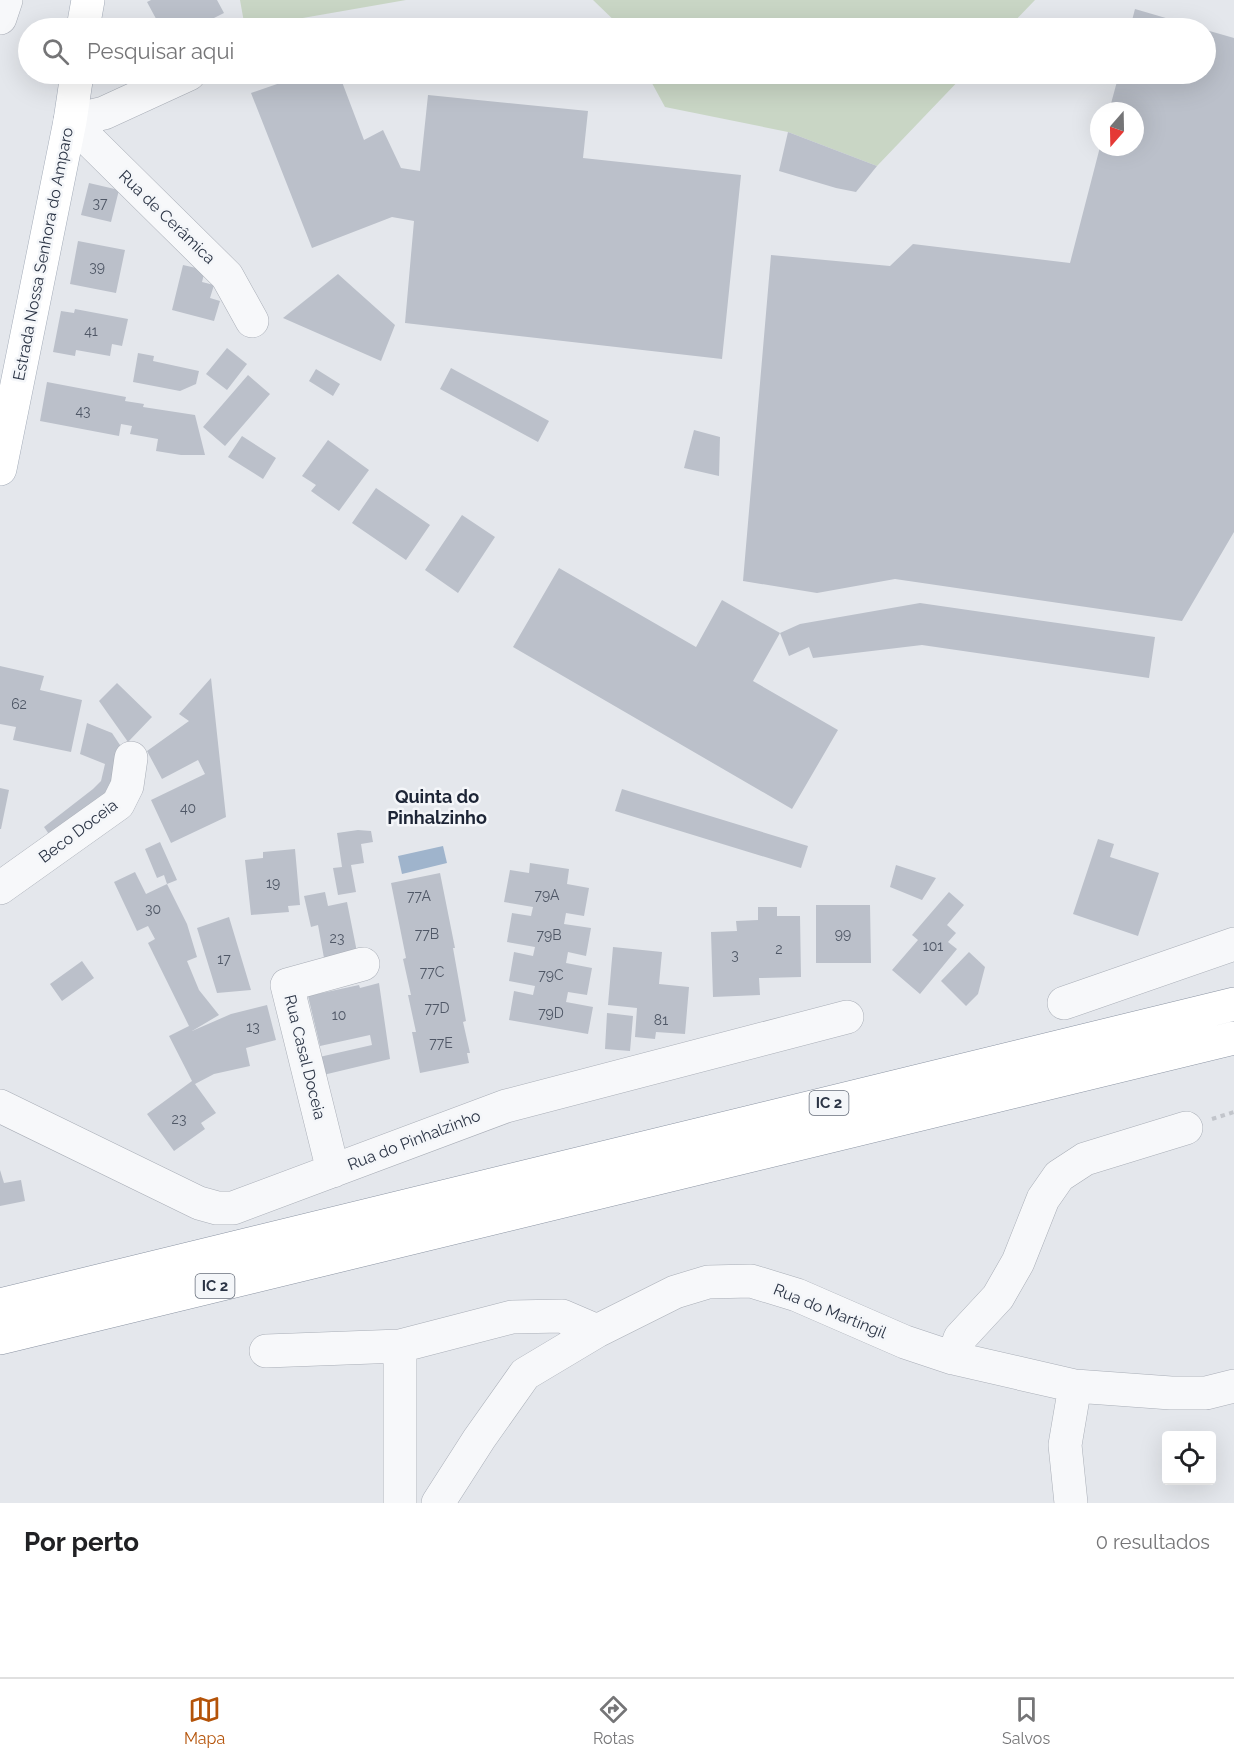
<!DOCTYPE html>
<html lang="pt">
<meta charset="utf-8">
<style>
:root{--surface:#fff;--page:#f2f2f2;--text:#202124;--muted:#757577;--line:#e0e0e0;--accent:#b45309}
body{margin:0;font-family:Raleway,sans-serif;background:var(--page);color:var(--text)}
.controls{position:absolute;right:18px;bottom:18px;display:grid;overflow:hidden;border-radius:6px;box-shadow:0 6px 24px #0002}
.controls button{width:54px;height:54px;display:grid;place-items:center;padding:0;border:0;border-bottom:2px solid var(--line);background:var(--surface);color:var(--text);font:30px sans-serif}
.compass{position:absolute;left:1090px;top:102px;width:54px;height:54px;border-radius:50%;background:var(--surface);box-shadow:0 6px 24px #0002;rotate:200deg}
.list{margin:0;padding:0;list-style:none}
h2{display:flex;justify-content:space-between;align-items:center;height:78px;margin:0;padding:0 24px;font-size:26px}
h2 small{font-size:20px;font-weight:400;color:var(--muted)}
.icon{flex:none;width:33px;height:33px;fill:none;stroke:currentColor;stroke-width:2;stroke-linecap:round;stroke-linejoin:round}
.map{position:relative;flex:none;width:1234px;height:1503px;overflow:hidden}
.search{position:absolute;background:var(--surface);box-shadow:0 6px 24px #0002;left:18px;right:18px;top:18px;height:66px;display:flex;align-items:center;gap:15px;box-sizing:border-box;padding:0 21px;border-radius:33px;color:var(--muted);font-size:22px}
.sheet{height:174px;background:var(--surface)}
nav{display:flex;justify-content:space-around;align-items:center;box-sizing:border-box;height:84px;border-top:2px solid var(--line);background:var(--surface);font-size:16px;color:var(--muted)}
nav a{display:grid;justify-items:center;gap:3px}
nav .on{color:var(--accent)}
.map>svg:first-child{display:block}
.green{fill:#c9d6c5}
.water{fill:#9fb4cc}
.building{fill:#bbc0ca}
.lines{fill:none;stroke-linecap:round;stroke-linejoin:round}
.minor-casing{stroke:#a9aeb7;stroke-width:34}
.major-casing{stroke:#a3abb8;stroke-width:34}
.highway-casing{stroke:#8b94a3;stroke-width:34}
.path{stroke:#c2c5cb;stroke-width:4;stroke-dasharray:4.5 4.5;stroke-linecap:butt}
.minor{stroke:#f7f8fa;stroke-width:33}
.major{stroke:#fff;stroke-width:33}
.highway{stroke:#fff;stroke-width:33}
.labels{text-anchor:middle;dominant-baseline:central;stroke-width:5;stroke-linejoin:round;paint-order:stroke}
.number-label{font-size:14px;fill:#4f5766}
.shield{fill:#f4f6f9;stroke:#676e7b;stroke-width:1.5}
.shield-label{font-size:15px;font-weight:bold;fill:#2b3445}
.street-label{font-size:16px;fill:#2b3445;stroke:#f4f6f9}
.neighbourhood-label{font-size:18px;font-weight:bold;fill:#1d2536;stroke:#f4f6f9}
</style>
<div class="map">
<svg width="1234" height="1503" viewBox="0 0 1234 1503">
<rect width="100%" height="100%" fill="#e4e7ec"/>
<path class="green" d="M 240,0 L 406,0 L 245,28 Z
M 593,0 L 1035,0 L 1008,28 L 622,28 Z
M 647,74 L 965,74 L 877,166 L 788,132 L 665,107 Z"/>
<path class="water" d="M 443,846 L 447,863 L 402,874 L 398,856 Z"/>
<path class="building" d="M 151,0 L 217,0 L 224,13 L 194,28 L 169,28 L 167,25 L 161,28 L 147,2 Z
M 1135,9 L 1200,28 L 1130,28 Z
M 1206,30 L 1234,38 L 1234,532 L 1182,621 L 895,579 L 817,593 L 743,581 L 771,255 L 890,266 L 913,244 L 1070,263 L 1100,147 L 1135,147 L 1135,111 L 1109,111 L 1119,74 L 1206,74 Z
M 306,74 L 339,74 L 364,140 L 383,130 L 401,168 L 420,171 L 428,95 L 588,111 L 583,158 L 741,175 L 722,359 L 405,323 L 414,221 L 392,217 L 312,248 L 251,93 Z
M 788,132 L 877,166 L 856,192 L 836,188 L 779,171 Z
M 89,183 L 119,190 L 111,222 L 81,215 Z
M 78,241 L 125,250 L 116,293 L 70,284 Z
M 183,265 L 205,270 L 202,282 L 214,285 L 210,298 L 220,301 L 214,321 L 172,310 Z
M 338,274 L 395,325 L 381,361 L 283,318 Z
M 75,309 L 128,319 L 122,346 L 112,344 L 110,356 L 76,350 L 75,356 L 53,352 L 61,311 L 74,313 Z
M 227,348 L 247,364 L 227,390 L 206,374 Z
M 138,353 L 154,356 L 153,361 L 199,371 L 196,384 L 180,391 L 133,382 Z
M 451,368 L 549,421 L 538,442 L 440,389 Z
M 316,369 L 340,384 L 333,396 L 309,381 Z
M 248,375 L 270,394 L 225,446 L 203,427 Z
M 47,382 L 126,397 L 125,401 L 144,404 L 143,407 L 195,415 L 205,455 L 181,455 L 156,451 L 158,439 L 130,434 L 132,426 L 121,424 L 119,436 L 40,421 Z
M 694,430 L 720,437 L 719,476 L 684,468 Z
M 242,436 L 276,458 L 263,479 L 228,457 Z
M 328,440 L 369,470 L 339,511 L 311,491 L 316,485 L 302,476 Z
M 376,488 L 430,525 L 406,560 L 352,523 Z
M 462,515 L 495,537 L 458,593 L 425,570 Z
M 559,568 L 696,647 L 722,600 L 780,633 L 800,624 L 920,603 L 1155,637 L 1149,678 L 922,645 L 813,658 L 809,647 L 789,656 L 780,633 L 753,681 L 838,730 L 792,809 L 513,647 Z
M 0,666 L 44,676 L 40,690 L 82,700 L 71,752 L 13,740 L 16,727 L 0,724 Z
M 211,678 L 226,817 L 171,843 L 151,800 L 205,774 L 198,760 L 162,779 L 147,751 L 189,721 L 179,714 Z
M 117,683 L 152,717 L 128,742 L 99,701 Z
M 87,723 L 112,733 L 122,748 L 118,787 L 53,840 L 44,827 L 93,789 L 101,781 L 105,764 L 80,754 Z
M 0,788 L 9,790 L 1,829 L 0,829 Z
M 622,789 L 808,846 L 801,868 L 615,811 Z
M 358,830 L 371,831 L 373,842 L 361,844 L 364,863 L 351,865 L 356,892 L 338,895 L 333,868 L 342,867 L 337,833 Z
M 1098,839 L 1114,844 L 1110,857 L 1159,873 L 1138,936 L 1073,914 Z
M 160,842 L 177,880 L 167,884 L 164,875 L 157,878 L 145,849 Z
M 295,849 L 300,905 L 288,906 L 289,912 L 251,915 L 245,860 L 263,858 L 263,852 Z
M 530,863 L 569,869 L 567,884 L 589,888 L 584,916 L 566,913 L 564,924 L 591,928 L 586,956 L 568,952 L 566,963 L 592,968 L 587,995 L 568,992 L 566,1002 L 593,1007 L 588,1034 L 509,1020 L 514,991 L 533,995 L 535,986 L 509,981 L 514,952 L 533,956 L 535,947 L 507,942 L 512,913 L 531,916 L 533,907 L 504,902 L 510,870 L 529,873 Z
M 896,865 L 936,878 L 922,900 L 890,887 Z
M 135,872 L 146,894 L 167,884 L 187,924 L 197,957 L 187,961 L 199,990 L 219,1015 L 192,1031 L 231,1014 L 267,1005 L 276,1040 L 246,1048 L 250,1066 L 214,1074 L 195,1084 L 216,1113 L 201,1123 L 205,1129 L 174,1151 L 147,1114 L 192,1081 L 169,1036 L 189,1026 L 148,943 L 155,939 L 148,926 L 137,931 L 114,882 Z
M 440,873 L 455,948 L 453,948 L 466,1021 L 463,1022 L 470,1053 L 467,1053 L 469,1063 L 420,1073 L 412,1032 L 416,1032 L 408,995 L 411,995 L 403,959 L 406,958 L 391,883 Z
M 325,892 L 328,906 L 347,902 L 357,952 L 324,958 L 318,925 L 311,927 L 304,896 Z
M 949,892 L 964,905 L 947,925 L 956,933 L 948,942 L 957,949 L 920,994 L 892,970 L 918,940 L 912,935 Z
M 816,905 L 870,905 L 871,963 L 816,963 Z
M 758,907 L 777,907 L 777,916 L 800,916 L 801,977 L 759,978 L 760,995 L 713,997 L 711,932 L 737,931 L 736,921 L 758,920 Z
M 229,917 L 251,990 L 217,993 L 197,928 Z
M 613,947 L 662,952 L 659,984 L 689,987 L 685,1034 L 656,1032 L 655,1039 L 635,1037 L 637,1008 L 608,1005 Z
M 969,952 L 985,967 L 978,994 L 966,1006 L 941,981 Z
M 82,961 L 94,978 L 62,1001 L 50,984 Z
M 379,983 L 390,1059 L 319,1076 L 315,1058 L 372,1045 L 370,1035 L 320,1046 L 308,996 L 359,985 L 360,988 Z
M 607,1013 L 633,1016 L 630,1051 L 605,1049 Z
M 0,1170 L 4,1183 L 21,1180 L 25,1201 L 0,1206 Z"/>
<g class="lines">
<defs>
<path id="minor" d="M 0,18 L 6,0
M 70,121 L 227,276 L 252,321
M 70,121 L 104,113 L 189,74
M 0,888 L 118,804 L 127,786 L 131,758
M 1064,1003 L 1234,944
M 0,1106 L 199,1203 L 217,1208 L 233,1208 L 506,1106 L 847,1017
M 333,1171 L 287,985 L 363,964
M 266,1351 L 400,1346 L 512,1317 L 562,1316 L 597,1331
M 953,1358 L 960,1338 L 998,1297 L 1018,1262 L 1043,1199 L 1059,1176 L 1085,1159 L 1186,1128
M 400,1503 L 400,1346
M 438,1503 L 479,1439 L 525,1374 L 597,1331 L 675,1292 L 708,1282 L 751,1281 L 797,1295 L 905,1342 L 953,1358 L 1075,1386 L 1171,1393 L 1206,1393 L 1234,1386
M 1071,1503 L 1065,1445 L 1075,1386"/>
<path id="major" d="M 83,28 L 88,0
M 0,469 L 70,121 L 77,74"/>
<path id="highway" d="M 0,1305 L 1234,1004
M 0,1338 L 1234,1038"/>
</defs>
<use href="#minor" class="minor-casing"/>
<use href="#major" class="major-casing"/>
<use href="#highway" class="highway-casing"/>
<path class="path" d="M 1212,1119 L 1234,1112"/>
<use href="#minor" class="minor"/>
<use href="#major" class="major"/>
<use href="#highway" class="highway"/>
</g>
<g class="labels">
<g class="number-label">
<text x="100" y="203">37</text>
<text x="97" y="267">39</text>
<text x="91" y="331">41</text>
<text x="83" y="411">43</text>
<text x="19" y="704">62</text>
<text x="188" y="808">40</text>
<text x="273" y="883">19</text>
<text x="547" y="895">79A</text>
<text x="419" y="896">77A</text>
<text x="153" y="909">30</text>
<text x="427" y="934">77B</text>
<text x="843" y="934">99</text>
<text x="549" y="935">79B</text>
<text x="337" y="938">23</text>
<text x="933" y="946">101</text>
<text x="779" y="949">2</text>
<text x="735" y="955">3</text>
<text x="224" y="959">17</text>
<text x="432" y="972">77C</text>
<text x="551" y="975">79C</text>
<text x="437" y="1008">77D</text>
<text x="551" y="1013">79D</text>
<text x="339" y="1015">10</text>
<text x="661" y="1020">81</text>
<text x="253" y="1027">13</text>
<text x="441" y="1043">77E</text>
<text x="179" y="1119">23</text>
</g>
<g class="shield">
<rect x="809.5" y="1091" width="39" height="24" rx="4.5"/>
<rect x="195.5" y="1274" width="39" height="24" rx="4.5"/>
</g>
<g class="shield-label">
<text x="829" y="1103">IC 2</text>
<text x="215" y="1286">IC 2</text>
</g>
<g class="street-label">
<text transform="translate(167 217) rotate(44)">Rua de Cerâmica</text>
<text transform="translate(43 254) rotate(-79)">Estrada Nossa Senhora do Amparo</text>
<text transform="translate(78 831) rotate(-37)">Beco Doceia</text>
<text transform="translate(305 1057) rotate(76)">Rua Casal Doceia</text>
<text transform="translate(414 1140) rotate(-21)">Rua do Pinhalzinho</text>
<text transform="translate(830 1311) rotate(22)">Rua do Martingil</text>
</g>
<g class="neighbourhood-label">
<text x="437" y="796">Quinta do<tspan x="437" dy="21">Pinhalzinho</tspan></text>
</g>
</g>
</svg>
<div class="controls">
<button><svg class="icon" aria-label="locate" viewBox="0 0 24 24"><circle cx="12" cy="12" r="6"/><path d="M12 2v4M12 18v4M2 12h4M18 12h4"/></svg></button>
</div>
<svg class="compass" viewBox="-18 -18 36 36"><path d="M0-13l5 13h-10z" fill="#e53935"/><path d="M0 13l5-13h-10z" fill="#757577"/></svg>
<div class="search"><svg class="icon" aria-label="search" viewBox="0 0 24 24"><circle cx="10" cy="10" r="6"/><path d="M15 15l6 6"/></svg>Pesquisar aqui</div>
</div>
<section class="sheet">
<h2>Por perto<small>0 resultados</small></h2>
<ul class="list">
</ul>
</section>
<nav>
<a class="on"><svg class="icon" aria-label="map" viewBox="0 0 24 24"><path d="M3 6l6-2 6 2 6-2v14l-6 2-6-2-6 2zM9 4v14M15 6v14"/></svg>Mapa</a>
<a><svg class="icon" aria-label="directions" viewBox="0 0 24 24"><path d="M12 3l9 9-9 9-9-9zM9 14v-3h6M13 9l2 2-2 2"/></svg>Rotas</a>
<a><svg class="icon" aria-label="saved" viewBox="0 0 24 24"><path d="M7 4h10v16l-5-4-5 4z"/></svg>Salvos</a>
</nav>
